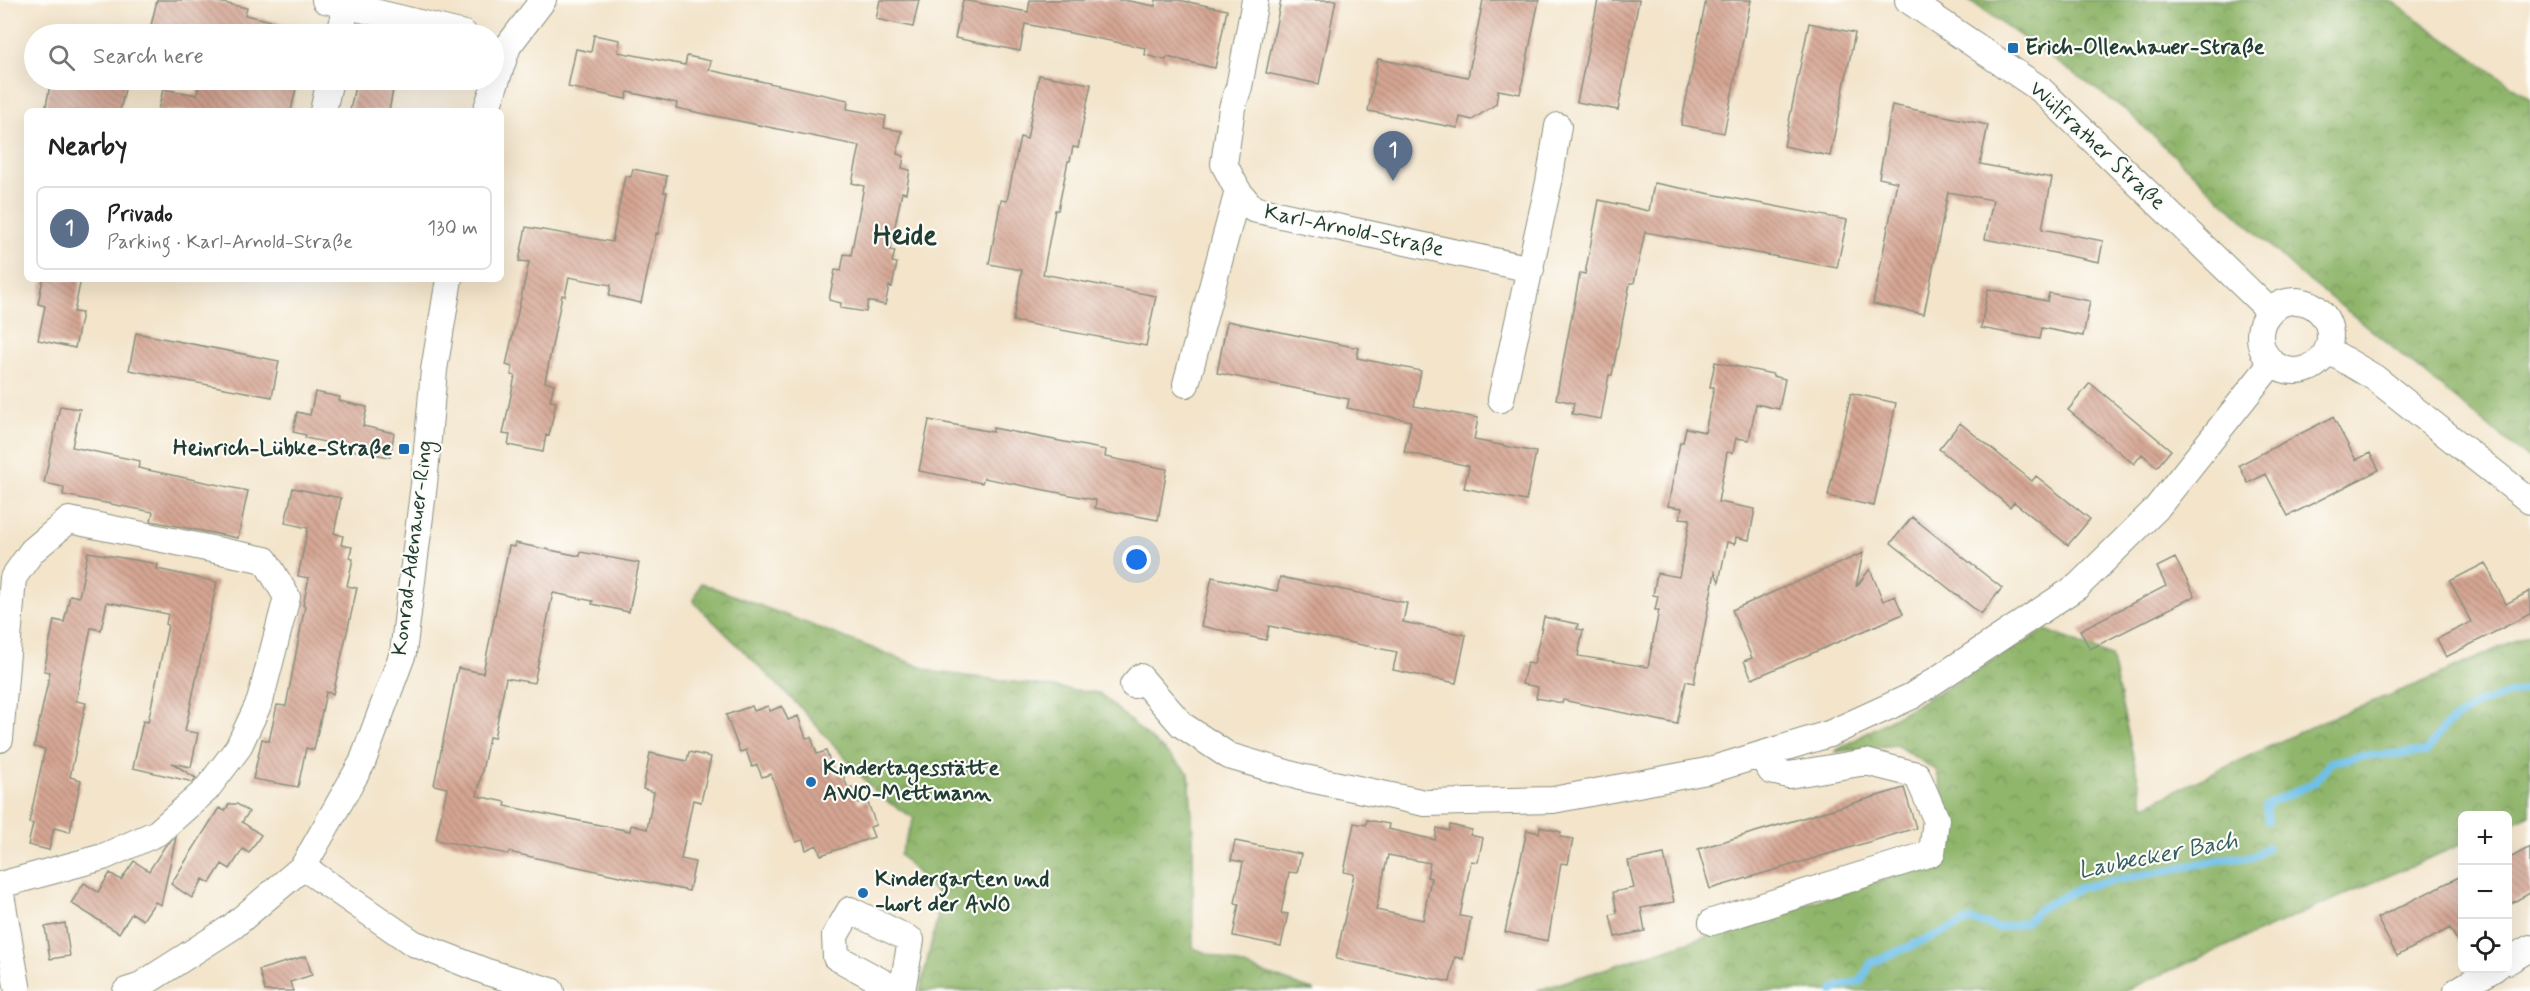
<!DOCTYPE html>
<meta charset="utf-8">
<style>
:root{--surface:#fff;--page:#f6f6f6;--text:#222;--muted:#767676;--line:#e0e0e0;--accent:#1f6fb2}
body{margin:0;font-family:Mynerve,sans-serif;background:var(--page);color:var(--text)}
.controls{position:absolute;right:18px;bottom:18px;display:grid;overflow:hidden;border-radius:9px;box-shadow:0 6px 24px #0002}
.controls button{width:54px;height:54px;display:grid;place-items:center;padding:0;border:0;border-bottom:2px solid var(--line);background:var(--surface);color:var(--text);font:30px sans-serif}
.you{position:absolute;left:1137px;top:560px;width:21px;height:21px;margin:-15px;border:4px solid #fff;border-radius:50%;background:#1a73e8;box-shadow:0 0 0 9px #1a73e833}
.badge{display:grid;place-items:center;width:39px;height:39px;border-radius:50%;background:var(--accent);color:#fff;font-size:20px;font-weight:700}
.pin{position:absolute;translate:-50% -50px;filter:drop-shadow(0 2px 3px #0008)}
.pin::after{content:'';position:absolute;top:32px;width:21px;height:18px;background:inherit;clip-path:polygon(0 0,100% 0,50% 100%)}
.list{margin:0;padding:0;list-style:none}
h2{display:flex;justify-content:space-between;align-items:center;height:78px;margin:0;padding:0 24px;font-size:26px}
h2 small{font-size:20px;font-weight:400;color:var(--muted)}
.list li{display:grid;grid-template-columns:39px 1fr auto;gap:18px;align-items:center;box-sizing:border-box;height:84px;margin:0 12px 12px;padding:0 12px;border:2px solid var(--line);border-radius:9px}
.list b{display:block;font-size:22px;white-space:nowrap}
.list p{margin:0;font-size:20px;white-space:nowrap;color:var(--muted)}
.list em{font-size:20px;font-style:normal;color:var(--muted)}
.icon{flex:none;width:33px;height:33px;fill:none;stroke:currentColor;stroke-width:2;stroke-linecap:round;stroke-linejoin:round}
.map{position:relative;flex:none;width:2530px;height:991px;overflow:hidden}
.search{position:absolute;background:var(--surface);box-shadow:0 6px 24px #0002;left:24px;top:24px;width:480px;height:66px;display:flex;align-items:center;gap:15px;box-sizing:border-box;padding:0 21px;border-radius:33px;color:var(--muted);font-size:22px}
.panel{position:absolute;background:var(--surface);box-shadow:0 6px 24px #0002;left:24px;top:108px;width:480px;height:174px;border-radius:9px}
.map>svg:first-child{display:block}
.forest{fill:url(#forest-crowns);stroke:#587a50;stroke-width:1.5}
.lines{fill:none;stroke-linecap:round;stroke-linejoin:round}
.stream{stroke:#6ec0ea;stroke-width:8}
.building{fill:url(#building-back-hatch);fill-rule:evenodd}
.minor-casing{stroke:#89907f;stroke-width:28}
.minor{stroke:#fff;stroke-width:26}
.poi-dot{fill:#1f6fb2;stroke:#fdfcf7;stroke-width:2}
.labels{text-anchor:middle;dominant-baseline:central;stroke-width:4.5;stroke-linejoin:round;paint-order:stroke}
.poi-label{font-size:22px;font-weight:bold;fill:#1f3d34;stroke:#fdfcf7;text-anchor:start}
.street-label{font-size:22px;fill:#1f3d34;stroke:#fdfcf7}
.water-label{font-size:24px;font-style:italic;fill:#335e62;stroke:#fdfcf7}
.district-label{font-size:28px;font-weight:bold;fill:#1f3d34;stroke:#fdfcf7}
</style>
<div class="map">
<svg width="2530" height="991" viewBox="0 0 2530 991">
<defs>
<pattern id="forest-crowns" width="20" height="18" patternUnits="userSpaceOnUse" patternTransform="scale(1.5)"><rect width="20" height="18" fill="#90b66c"/><path d="M2 6a3 3 0 1 1 6 0M12 15a3 3 0 1 1 6 0" fill="none" stroke="#75955a"/></pattern>
<pattern id="building-back-hatch" width="6" height="6" patternUnits="userSpaceOnUse" patternTransform="scale(1.5)"><rect width="6" height="6" fill="#d6a593"/><path d="M-1 5l2 2M0 0l6 6M5-1l2 2" fill="none" stroke="#ad8879"/></pattern>
</defs>
<rect width="100%" height="100%" fill="#fdfcf7"/>
<filter id="ink" filterUnits="userSpaceOnUse"><feTurbulence type="fractalNoise" baseFrequency=".0167" numOctaves="2"/><feDisplacementMap in="SourceGraphic" scale="12" xChannelSelector="R" yChannelSelector="G"/><feConvolveMatrix kernelMatrix="1 2 1 2 8 2 1 2 1" color-interpolation-filters="sRGB"/></filter>
<filter id="wash" filterUnits="userSpaceOnUse"><feTurbulence type="fractalNoise" baseFrequency=".008" numOctaves="4" result="noise"/><feDisplacementMap in="SourceGraphic" scale="24" xChannelSelector="R" yChannelSelector="G"/><feGaussianBlur stdDeviation="1.35" result="paint"/><feColorMatrix in="noise" values="0 0 0 0 0 0 0 0 0 0 0 0 0 0 0 0 0 1.4 0 .05"/><feComposite in="paint" operator="in"/></filter>
<g filter="url(#wash)">
<rect width="100%" height="100%" fill="#f3e4ca"/>
<path class="forest" d="M 1969,0 L 2390,0 L 2530,99 L 2530,460 L 2359,320 L 2300,274 L 2127,111 Z
M 701,583 L 935,672 L 1099,693 L 1189,773 L 1193,833 L 1193,948 L 1315,991 L 920,991 L 942,898 L 900,855 L 914,818 L 880,797 L 798,705 L 693,601 Z
M 2046,630 L 2111,656 L 2144,806 L 2323,721 L 2423,682 L 2530,634 L 2530,815 L 2508,825 L 2508,816 L 2462,816 L 2462,844 L 2123,991 L 1536,991 L 1925,866 L 1953,826 L 1936,770 L 1896,745 L 1834,752 Z"/>
<g class="lines">
<path class="stream" d="M 2268,821 L 2266,805 L 2314,783 L 2331,762 L 2362,756 L 2426,752 L 2444,727 L 2479,703 L 2530,688
M 1833,991 L 1838,987 L 1861,981 L 1871,963 L 1971,920 L 1998,928 L 2024,923 L 2042,907 L 2082,887 L 2229,858 L 2253,858 L 2267,847"/>
</g>
<g id="blocks">
<path class="building" d="M 157,0 L 209,0 L 247,8 L 245,15 L 296,26 L 295,34 L 149,34 Z
M 880,0 L 919,0 L 913,27 L 876,19 Z
M 963,0 L 1028,12 L 1030,0 L 1124,0 L 1155,6 L 1156,0 L 1179,0 L 1227,10 L 1215,68 L 1167,57 L 1166,60 L 1145,55 L 1146,48 L 1025,24 L 1020,51 L 955,38 Z
M 1281,0 L 1336,0 L 1319,84 L 1266,73 Z
M 1483,0 L 1539,0 L 1520,94 L 1498,90 L 1496,104 L 1472,120 L 1460,117 L 1458,128 L 1368,111 L 1378,59 L 1468,77 Z
M 1598,0 L 1639,0 L 1618,110 L 1577,102 Z
M 1706,0 L 1751,0 L 1724,133 L 1681,125 Z
M 1809,23 L 1855,33 L 1830,156 L 1784,146 Z
M 594,35 L 620,40 L 618,52 L 685,65 L 687,56 L 711,61 L 709,70 L 848,100 L 847,109 L 886,116 L 884,128 L 902,131 L 897,154 L 904,156 L 902,168 L 910,170 L 906,193 L 902,192 L 890,250 L 895,251 L 892,262 L 897,263 L 892,287 L 889,286 L 885,305 L 868,301 L 866,312 L 840,308 L 841,303 L 829,300 L 835,270 L 841,271 L 844,254 L 851,255 L 864,186 L 852,183 L 860,146 L 676,108 L 677,103 L 628,92 L 626,99 L 568,87 L 576,49 L 591,52 Z
M 1039,75 L 1091,84 L 1078,148 L 1073,147 L 1070,161 L 1068,161 L 1058,210 L 1055,210 L 1043,274 L 1156,296 L 1146,346 L 1013,321 L 1022,270 L 989,264 L 1001,200 L 1007,201 L 1020,137 L 1027,139 Z
M 51,80 L 127,80 L 120,111 L 45,111 Z
M 199,80 L 298,80 L 291,111 L 158,111 L 163,89 L 197,95 Z
M 356,80 L 395,80 L 389,111 L 350,111 Z
M 1892,105 L 1988,125 L 1980,164 L 2052,178 L 2042,229 L 2103,241 L 2099,262 L 1985,239 L 1993,200 L 1948,192 L 1924,314 L 1873,304 L 1897,182 L 1879,178 Z
M 633,169 L 667,176 L 664,192 L 667,192 L 658,234 L 656,233 L 641,303 L 609,296 L 611,285 L 569,277 L 565,296 L 562,295 L 545,382 L 554,384 L 550,401 L 556,402 L 549,436 L 546,435 L 543,452 L 508,445 L 510,435 L 503,434 L 515,376 L 511,375 L 512,367 L 506,365 L 529,262 L 519,261 L 526,227 L 612,242 L 625,176 L 631,177 Z
M 1654,183 L 1847,220 L 1837,268 L 1645,232 L 1634,283 L 1630,283 L 1612,375 L 1609,375 L 1601,419 L 1572,414 L 1574,403 L 1556,399 L 1580,273 L 1585,274 L 1599,200 L 1649,211 Z
M 43,279 L 81,279 L 74,312 L 82,313 L 75,348 L 38,340 L 45,306 L 38,304 Z
M 1988,289 L 2047,301 L 2049,293 L 2090,301 L 2083,336 L 2042,328 L 2040,339 L 1981,328 Z
M 1227,321 L 1359,348 L 1357,358 L 1421,371 L 1414,406 L 1478,418 L 1474,440 L 1536,452 L 1526,501 L 1464,488 L 1469,466 L 1404,452 L 1411,421 L 1347,408 L 1349,399 L 1217,373 Z
M 136,333 L 279,361 L 272,397 L 129,370 Z
M 1715,362 L 1773,374 L 1773,376 L 1785,379 L 1779,409 L 1756,404 L 1749,440 L 1736,438 L 1733,453 L 1727,452 L 1718,502 L 1755,509 L 1749,540 L 1736,537 L 1735,544 L 1727,542 L 1719,582 L 1715,572 L 1694,683 L 1686,681 L 1677,724 L 1563,700 L 1562,703 L 1536,698 L 1538,687 L 1522,684 L 1527,663 L 1534,664 L 1544,617 L 1578,624 L 1577,629 L 1583,630 L 1578,656 L 1648,667 L 1659,610 L 1655,610 L 1658,596 L 1653,595 L 1657,573 L 1679,577 L 1690,519 L 1680,518 L 1682,508 L 1668,506 L 1680,442 L 1683,442 L 1686,428 L 1705,432 L 1714,387 L 1710,387 Z
M 2090,383 L 2171,450 L 2157,467 L 2142,454 L 2134,464 L 2068,410 Z
M 315,392 L 340,397 L 339,401 L 367,407 L 363,426 L 394,433 L 390,457 L 330,446 L 330,443 L 305,438 L 306,435 L 293,432 L 297,412 L 310,415 Z
M 1851,393 L 1896,403 L 1874,506 L 1828,496 Z
M 60,406 L 80,409 L 72,447 L 140,461 L 138,468 L 248,491 L 238,538 L 151,521 L 153,512 L 63,495 L 64,487 L 44,483 Z
M 2333,417 L 2356,460 L 2370,453 L 2379,470 L 2288,516 L 2266,474 L 2248,483 L 2239,465 Z
M 929,420 L 993,432 L 993,428 L 1106,450 L 1105,457 L 1167,469 L 1158,520 L 1095,508 L 1096,500 L 984,478 L 982,483 L 919,471 Z
M 1960,423 L 2032,481 L 2036,476 L 2090,519 L 2068,545 L 2014,502 L 2010,507 L 1939,449 Z
M 293,488 L 341,498 L 334,533 L 343,536 L 341,545 L 352,547 L 349,558 L 353,559 L 347,586 L 357,588 L 333,694 L 326,692 L 314,750 L 306,748 L 298,787 L 253,779 L 262,739 L 269,741 L 277,705 L 286,706 L 305,606 L 303,605 L 309,578 L 298,576 L 308,528 L 285,523 Z
M 1912,517 L 2002,588 L 1981,614 L 1891,543 Z
M 515,543 L 580,556 L 581,552 L 639,563 L 629,612 L 592,604 L 593,601 L 553,593 L 534,683 L 506,678 L 494,738 L 489,737 L 477,796 L 506,802 L 505,806 L 630,831 L 631,825 L 647,829 L 654,792 L 643,789 L 650,753 L 687,761 L 689,752 L 711,757 L 701,802 L 693,800 L 681,859 L 695,862 L 689,891 L 509,852 L 508,854 L 436,840 L 447,788 L 434,785 L 458,668 L 483,673 L 509,546 L 514,547 Z
M 88,552 L 158,564 L 157,569 L 217,582 L 185,731 L 198,733 L 191,767 L 172,763 L 196,778 L 193,782 L 133,768 L 143,721 L 148,722 L 168,625 L 166,624 L 168,614 L 107,602 L 101,630 L 91,628 L 76,701 L 86,703 L 70,777 L 81,780 L 70,832 L 54,828 L 49,850 L 28,845 L 33,824 L 29,823 L 45,749 L 34,747 L 50,672 L 44,671 L 54,620 L 64,622 L 70,595 L 79,597 Z
M 1863,553 L 1856,587 L 1870,569 L 1883,601 L 1895,596 L 1903,614 L 1752,679 L 1744,661 L 1752,658 L 1732,610 Z
M 2175,558 L 2195,596 L 2090,649 L 2080,630 L 2166,586 L 2157,567 Z
M 2485,563 L 2506,604 L 2530,591 L 2530,614 L 2446,657 L 2437,639 L 2471,622 L 2450,581 Z
M 1212,577 L 1277,591 L 1280,577 L 1407,603 L 1403,622 L 1466,635 L 1456,683 L 1393,670 L 1397,652 L 1269,626 L 1266,640 L 1201,626 Z
M 752,706 L 754,711 L 768,706 L 770,711 L 782,706 L 788,720 L 798,716 L 806,738 L 811,737 L 817,754 L 826,751 L 835,775 L 842,773 L 848,788 L 852,787 L 858,803 L 867,800 L 876,825 L 870,827 L 874,837 L 821,855 L 817,845 L 806,850 L 803,840 L 796,842 L 771,774 L 762,777 L 757,765 L 752,767 L 746,750 L 740,752 L 726,715 Z
M 1904,788 L 1916,828 L 1710,889 L 1698,849 Z
M 229,804 L 237,804 L 249,812 L 242,822 L 261,835 L 249,853 L 243,849 L 230,869 L 222,864 L 210,883 L 203,879 L 192,898 L 171,884 L 219,808 L 225,811 Z
M 1367,820 L 1389,824 L 1388,829 L 1435,840 L 1437,828 L 1449,831 L 1450,825 L 1472,830 L 1470,835 L 1483,838 L 1478,862 L 1471,861 L 1460,916 L 1471,918 L 1463,959 L 1455,957 L 1450,982 L 1336,959 L 1354,874 L 1344,872 L 1354,823 L 1366,825 ZM 1388,855 L 1430,863 L 1427,877 L 1431,878 L 1423,920 L 1376,910 Z
M 1540,827 L 1561,832 L 1560,837 L 1573,839 L 1568,864 L 1561,863 L 1548,941 L 1505,932 L 1527,830 L 1539,833 Z
M 176,837 L 161,905 L 155,902 L 143,920 L 132,913 L 119,933 L 71,903 L 84,883 L 98,892 L 110,873 L 121,880 L 134,861 L 149,871 L 165,846 Z
M 1235,841 L 1301,854 L 1297,873 L 1289,872 L 1281,913 L 1288,914 L 1281,946 L 1233,936 L 1239,904 L 1235,903 L 1243,862 L 1231,860 Z
M 2530,847 L 2530,893 L 2508,905 L 2508,859 Z
M 1664,854 L 1674,902 L 1641,908 L 1645,931 L 1615,937 L 1610,915 L 1617,913 L 1613,892 L 1634,888 L 1628,861 Z
M 2463,875 L 2463,951 L 2450,928 L 2397,956 L 2377,918 Z
M 65,923 L 70,956 L 50,959 L 45,927 Z
M 306,956 L 312,975 L 290,982 L 293,991 L 265,991 L 259,970 Z"/>
</g>
</g>
<g filter="url(#ink)">
<use href="#blocks" fill-opacity="0" stroke="#89907f" stroke-width="1.5"/>
<g class="lines">
<defs>
<path id="minor" d="M 325,0 L 464,34
M 1255,0 L 1239,87 L 1232,108 L 1224,164 L 1238,191 L 1253,209 L 1531,269
M 1908,0 L 2040,89 L 2270,311
M 340,34 L 348,0
M 323,111 L 330,80
M 486,111 L 508,46 L 543,0
M2260 336a35 35 0 1 1 70 0a35 35 0 1 1-70 0Z
M 2328,350 L 2375,378 L 2530,501
M 1186,384 L 1238,191
M 1501,399 L 1549,182 L 1558,126
M 1133,685 L 1140,677 L 1182,725 L 1229,756 L 1300,777 L 1425,803 L 1553,800 L 1707,771 L 1829,734 L 1912,696 L 2078,586 L 2156,509 L 2272,363
M 0,739 L 13,578 L 32,551 L 69,520 L 265,560 L 287,597 L 260,701 L 238,748 L 206,790 L 157,833 L 103,857 L 0,885
M 303,867 L 413,943 L 487,972 L 551,991
M 0,889 L 18,991
M 1712,922 L 1932,853 L 1936,819 L 1917,775 L 1866,762 L 1789,775 L 1771,771 L 1761,756
M 2508,961 L 2530,948
M 126,991 L 138,987 L 232,927 L 303,867 L 362,763 L 403,653 L 424,484 L 434,370 L 449,279
M 899,991 L 836,957 L 835,936 L 850,910 L 911,940 L 902,991
M 2457,991 L 2495,968"/>
</defs>
<use href="#minor" class="minor-casing"/>
<use href="#minor" class="minor"/>
</g>
</g>
<g class="poi-dot">
<rect x="2007" y="42" width="12" height="12" rx="3"/>
<rect x="398" y="443" width="12" height="12" rx="3"/>
<circle cx="811" cy="782" r="6"/>
<circle cx="863" cy="893" r="6"/>
</g>
<g class="labels">
<g class="poi-label">
<text x="2025" y="48">Erich-Ollenhauer-Straße</text>
<text x="392" y="449" text-anchor="end">Heinrich-Lübke-Straße</text>
<text x="823" y="769">Kindertagesstätte<tspan x="823" dy="25">AWO-Mettmann</tspan></text>
<text x="875" y="880">Kindergarten und<tspan x="875" dy="25">-hort der AWO</tspan></text>
</g>
<g class="street-label">
<text transform="translate(2097 146) rotate(43)">Wülfrather Straße</text>
<text transform="translate(1354 231) rotate(12)">Karl-Arnold-Straße</text>
<text transform="translate(413 548) rotate(-83)">Konrad-Adenauer-Ring</text>
</g>
<g class="water-label">
<text transform="translate(2158 856) rotate(-11)">Laubecker Bach</text>
</g>
<g class="district-label">
<text x="905" y="236">Heide</text>
</g>
</g>
</svg>
<div class="controls">
<button>+</button>
<button>−</button>
<button><svg class="icon" aria-label="locate" viewBox="0 0 24 24"><circle cx="12" cy="12" r="6"/><path d="M12 2v4M12 18v4M2 12h4M18 12h4"/></svg></button>
</div>
<div class="you"></div>
<div class="pin badge" style="left:1393px;top:181px;background:#5c6f8a">1</div>
<div class="search"><svg class="icon" aria-label="search" viewBox="0 0 24 24"><circle cx="10" cy="10" r="6"/><path d="M15 15l6 6"/></svg>Search here</div>
<section class="panel">
<h2>Nearby<small></small></h2>
<ul class="list">
<li><span class="badge" style="background:#5c6f8a">1</span><div><b>Privado</b><p>Parking · Karl-Arnold-Straße</p></div><em>130 m</em></li>
</ul>
</section>
</div>
